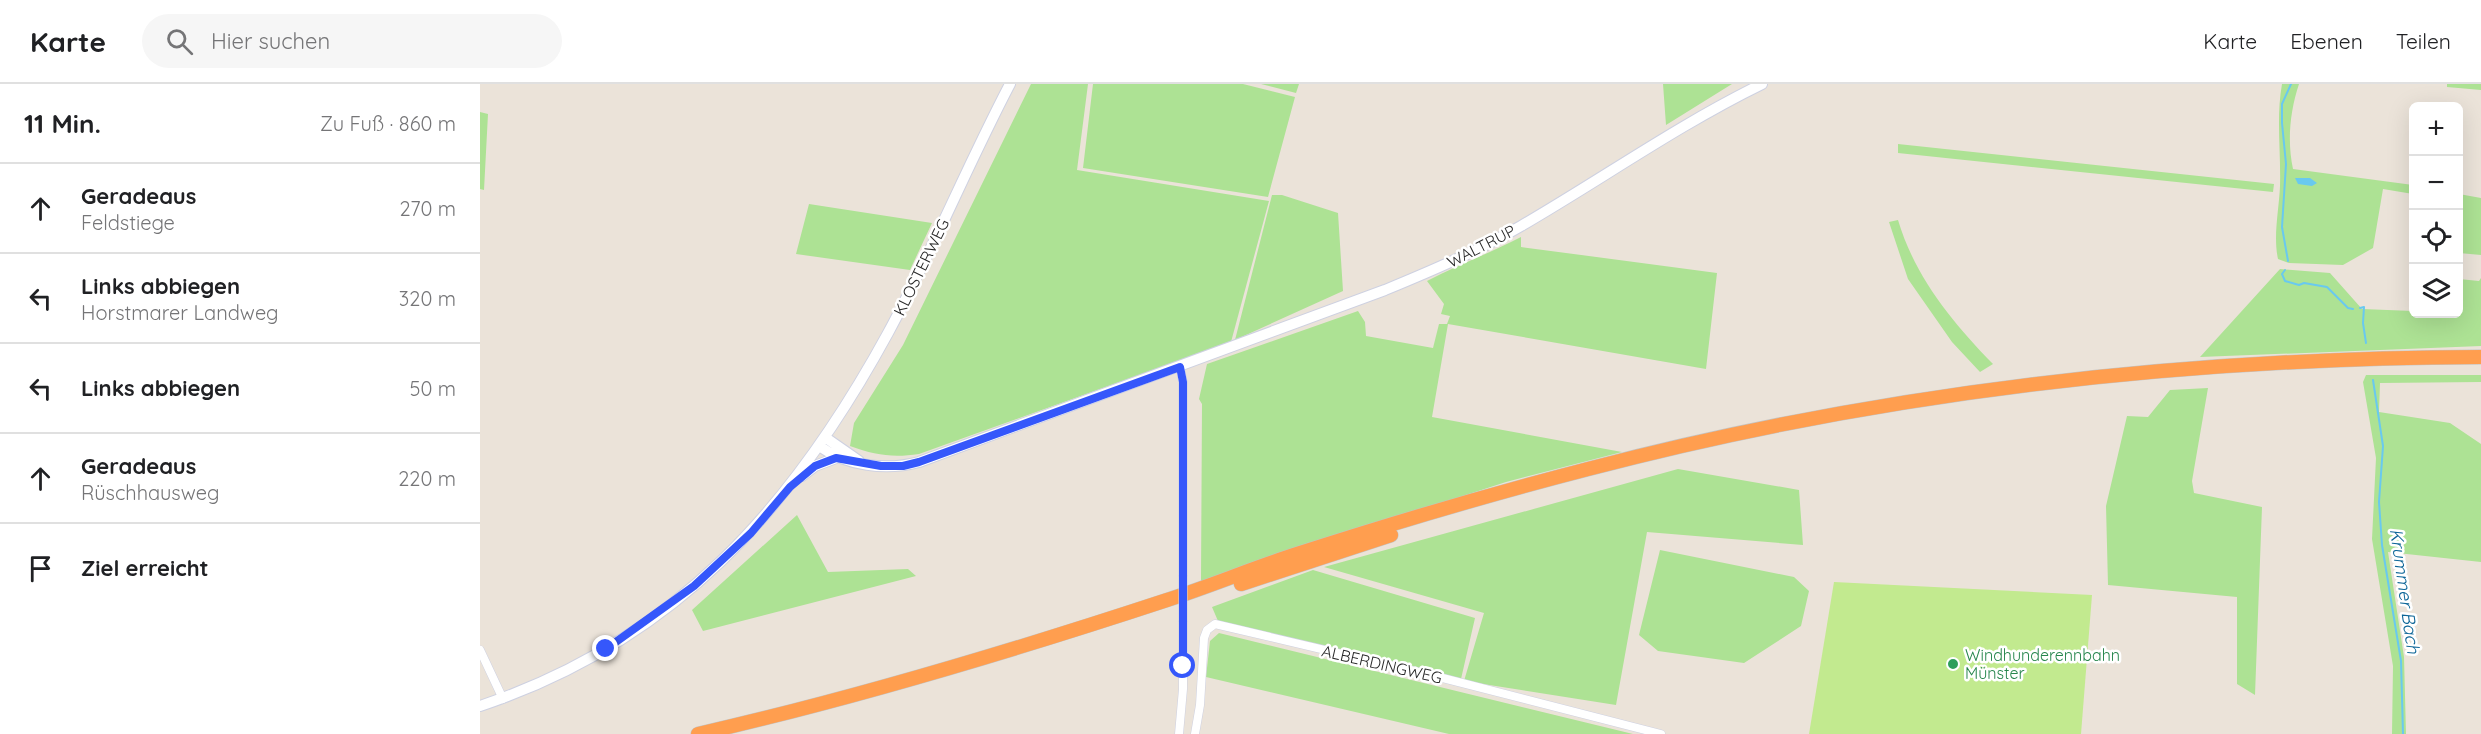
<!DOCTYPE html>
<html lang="de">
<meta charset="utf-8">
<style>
:root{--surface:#fff;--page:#f6f6f6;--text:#202124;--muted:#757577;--line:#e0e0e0}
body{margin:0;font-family:Quicksand,sans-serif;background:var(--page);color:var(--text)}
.controls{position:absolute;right:18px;top:18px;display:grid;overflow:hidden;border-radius:9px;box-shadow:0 6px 24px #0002}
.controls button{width:54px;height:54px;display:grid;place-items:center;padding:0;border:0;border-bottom:2px solid var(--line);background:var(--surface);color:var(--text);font:30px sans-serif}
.stop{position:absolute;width:18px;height:18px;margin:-14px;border:4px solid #3557fb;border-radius:50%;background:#fff}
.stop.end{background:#3557fb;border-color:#fff;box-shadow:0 2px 6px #0008}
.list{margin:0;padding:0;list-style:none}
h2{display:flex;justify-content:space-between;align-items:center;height:78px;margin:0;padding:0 24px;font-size:26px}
h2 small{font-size:20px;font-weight:400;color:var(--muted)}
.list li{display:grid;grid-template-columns:39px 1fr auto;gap:18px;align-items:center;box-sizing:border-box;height:90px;padding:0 24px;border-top:2px solid var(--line)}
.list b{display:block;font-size:22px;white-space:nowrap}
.list p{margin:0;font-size:20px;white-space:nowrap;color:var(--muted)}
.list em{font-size:20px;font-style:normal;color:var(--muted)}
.icon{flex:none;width:33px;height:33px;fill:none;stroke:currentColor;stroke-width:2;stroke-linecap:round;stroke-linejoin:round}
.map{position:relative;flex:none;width:2001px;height:650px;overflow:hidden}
header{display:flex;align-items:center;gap:36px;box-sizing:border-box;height:84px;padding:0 30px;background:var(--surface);border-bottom:2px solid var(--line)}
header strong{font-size:28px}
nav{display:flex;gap:33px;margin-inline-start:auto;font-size:21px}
.search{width:420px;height:54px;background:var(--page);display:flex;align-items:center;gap:15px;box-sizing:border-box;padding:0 21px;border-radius:33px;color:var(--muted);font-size:22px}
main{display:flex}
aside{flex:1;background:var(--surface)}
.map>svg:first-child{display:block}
.green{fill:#ade294}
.pitch{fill:#c2ea8f}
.water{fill:#69c9ef}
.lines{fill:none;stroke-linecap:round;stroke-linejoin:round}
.stream{stroke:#69c9ef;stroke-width:2}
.street-casing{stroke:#ced1e1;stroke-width:9}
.secondary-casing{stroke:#ced1e1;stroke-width:12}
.highway-casing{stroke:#c3c3c3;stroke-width:15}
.street{stroke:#fff;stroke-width:8}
.secondary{stroke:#fff;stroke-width:10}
.highway{stroke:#ff9e4f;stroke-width:14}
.street-bridge-casing{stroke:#ced1e1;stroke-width:9;stroke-linecap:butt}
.street-bridge{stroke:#fff;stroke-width:8}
.route{stroke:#3557fb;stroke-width:8}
.leisure-dot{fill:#2e9e5b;stroke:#fff;stroke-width:2}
.labels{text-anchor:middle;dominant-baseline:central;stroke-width:5;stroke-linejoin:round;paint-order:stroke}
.street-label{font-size:16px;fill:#282828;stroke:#fff}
.leisure-label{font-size:16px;fill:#27864d;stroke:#fff;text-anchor:start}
.water-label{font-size:18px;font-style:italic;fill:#0c6597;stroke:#fff}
</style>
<header>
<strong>Karte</strong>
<div class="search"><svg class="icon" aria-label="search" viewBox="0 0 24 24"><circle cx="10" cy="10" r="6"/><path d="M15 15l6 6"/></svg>Hier suchen</div>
<nav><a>Karte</a><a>Ebenen</a><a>Teilen</a></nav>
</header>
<main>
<aside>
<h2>11 Min.<small>Zu Fuß · 860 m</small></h2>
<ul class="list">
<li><svg class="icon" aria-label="ahead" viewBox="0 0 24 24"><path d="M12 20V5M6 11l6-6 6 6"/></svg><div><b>Geradeaus</b><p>Feldstiege</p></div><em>270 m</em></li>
<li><svg class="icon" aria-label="left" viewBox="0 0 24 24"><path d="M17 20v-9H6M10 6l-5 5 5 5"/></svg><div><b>Links abbiegen</b><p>Horstmarer Landweg</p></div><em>320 m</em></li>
<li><svg class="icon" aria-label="left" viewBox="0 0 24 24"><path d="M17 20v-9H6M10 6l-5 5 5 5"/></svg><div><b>Links abbiegen</b></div><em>50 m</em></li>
<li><svg class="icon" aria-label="ahead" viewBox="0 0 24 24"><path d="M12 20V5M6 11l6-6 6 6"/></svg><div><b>Geradeaus</b><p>Rüschhausweg</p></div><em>220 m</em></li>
<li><svg class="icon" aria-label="arrive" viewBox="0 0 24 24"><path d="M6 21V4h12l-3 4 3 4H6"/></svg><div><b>Ziel erreicht</b></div></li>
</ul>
</aside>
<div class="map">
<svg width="2001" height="650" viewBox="0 0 2001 650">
<rect width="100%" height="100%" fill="#ebe3d9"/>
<path class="green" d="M 551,0 L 608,0 L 597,86 L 789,117 L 751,258 L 439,370 C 412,374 395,371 370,362 L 374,339 L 423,261 Z
M 613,0 L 763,0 L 815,13 L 788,113 L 603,84 Z
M 781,0 L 819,0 L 816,9 Z
M 1183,0 L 1252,0 L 1186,41 Z
M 1802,0 L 1819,0 C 1810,27 1807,57 1813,85 L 1933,101 L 1933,110 L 1903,105 L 1893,164 L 1863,181 L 1809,179 L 1798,175 C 1793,152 1799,126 1800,102 C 1801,67 1796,34 1802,0 Z
M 1967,0 L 2001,0 L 2001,6 L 1967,3 Z
M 0,28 L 8,30 L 4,106 L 0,105 Z
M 1418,60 L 1794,100 L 1793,108 L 1418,69 Z
M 1979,110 L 2001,114 L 2001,171 L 1979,169 Z
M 792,111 L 802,111 L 858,129 L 863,207 L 755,256 Z
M 329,120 L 452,139 L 430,186 L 316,170 Z
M 1418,136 C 1435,193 1472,238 1513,280 L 1500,288 L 1472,258 L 1428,195 L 1409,138 Z
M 1041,153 L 1041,163 L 1237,189 L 1226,285 L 968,240 L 952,333 L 1142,368 L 1026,398 L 721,497 L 722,320 L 719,315 L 727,280 L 878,227 L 885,238 L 886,252 L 953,264 L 959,240 L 967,240 L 970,232 L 961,230 L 964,220 L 947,197 C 978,181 1010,169 1041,153 Z
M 1800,185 L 1850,189 L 1882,225 L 1933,227 L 1934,230 L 1978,230 L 1979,195 L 1999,197 L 2001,194 L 2001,262 L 1720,273 Z
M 1886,291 L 2001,291 L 2001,298 L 1900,299 L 1899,328 L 1970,339 L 2001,360 L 2001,478 L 1908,468 L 1924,573 L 1926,650 L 1912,650 L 1913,582 L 1892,455 L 1896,374 L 1883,298 Z
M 1728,304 L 1712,397 L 1714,409 L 1782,423 L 1775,611 L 1757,600 L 1757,513 L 1628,501 L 1626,422 L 1647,332 L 1668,333 L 1690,306 Z
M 1198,385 L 1319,406 L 1323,461 L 1167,448 L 1136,621 L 984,597 L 1004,529 L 844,483 Z
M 317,431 L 348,488 L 428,485 L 436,492 L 223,547 L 212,526 Z
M 1180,466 L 1314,493 L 1329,507 L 1321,542 L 1264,579 L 1178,567 L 1159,551 Z
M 833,486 L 995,534 L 981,595 L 738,537 L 732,523 Z
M 739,549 L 1153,650 L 969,650 L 726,593 L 730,557 Z"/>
<path class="pitch" d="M 1354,498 L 1612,511 L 1601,650 L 1329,650 Z"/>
<path class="water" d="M 1815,94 L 1830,94 L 1837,99 L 1832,102 L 1818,100 Z"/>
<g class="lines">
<path class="stream" d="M 1808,177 L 1802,143 L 1806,80 L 1802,39 L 1802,20 L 1811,0
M 1805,186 L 1802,190 L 1805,197 L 1819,201 L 1824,199 L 1847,203 L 1868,224 L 1873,225
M 1880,224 L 1884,223 L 1883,239 L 1886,259
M 1893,296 L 1903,362 L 1899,418 L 1902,461 L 1921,577 L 1923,650"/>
<defs>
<path id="street" d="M 700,283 L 703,298 L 703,491
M 0,566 L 23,615
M 699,650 L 703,605 L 703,538
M 715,650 L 720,621 L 724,554 L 727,546 L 735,540 L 951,591 L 1181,650"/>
<path id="secondary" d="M 346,354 L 379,377
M 339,362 C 367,382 406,387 439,378 L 905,206 C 951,187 998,167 1041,142 C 1122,95 1198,41 1282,0
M 322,392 L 335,382 L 356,374
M 0,622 C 195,557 312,425 408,249 C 452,168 487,82 530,0"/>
<path id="highway" d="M 761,500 L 911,451
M 218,650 C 377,614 532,567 687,516 C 731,502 773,484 817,470 C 913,439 1011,410 1108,385 C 1401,308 1699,274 2001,273"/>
</defs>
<use href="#street" class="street-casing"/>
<use href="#secondary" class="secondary-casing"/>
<use href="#highway" class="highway-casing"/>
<use href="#street" class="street"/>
<use href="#secondary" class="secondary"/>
<use href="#highway" class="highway"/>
<defs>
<path id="street-bridge" d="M 703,491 L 703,538"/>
</defs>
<use href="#street-bridge" class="street-bridge-casing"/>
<use href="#street-bridge" class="street-bridge"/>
</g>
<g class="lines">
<path class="route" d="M 126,565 L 214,502 L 271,449 L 310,403 L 335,382 L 356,374 L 401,382 L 423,382 L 439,378 L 700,283 L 703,298 L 703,582"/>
</g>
<circle class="leisure-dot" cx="1473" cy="580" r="6"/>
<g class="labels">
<g class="street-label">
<text transform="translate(1001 162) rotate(-27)">WALTRUP</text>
<text transform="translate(441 183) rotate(-64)">KLOSTERWEG</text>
<text transform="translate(902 580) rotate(13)">ALBERDINGWEG</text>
</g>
<g class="leisure-label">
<text x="1485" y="571">Windhunderennbahn<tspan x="1485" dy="18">Münster</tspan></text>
</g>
<g class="water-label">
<text transform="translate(1925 507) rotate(82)">Krummer Bach</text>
</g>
</g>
</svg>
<div class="controls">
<button>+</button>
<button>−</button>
<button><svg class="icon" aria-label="locate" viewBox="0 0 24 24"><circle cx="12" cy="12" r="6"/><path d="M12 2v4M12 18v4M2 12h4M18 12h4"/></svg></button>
<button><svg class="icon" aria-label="layers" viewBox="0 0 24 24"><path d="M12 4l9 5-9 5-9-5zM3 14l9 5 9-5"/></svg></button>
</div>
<div class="stop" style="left:703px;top:582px"></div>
<div class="stop end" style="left:126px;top:565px"></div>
</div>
</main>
